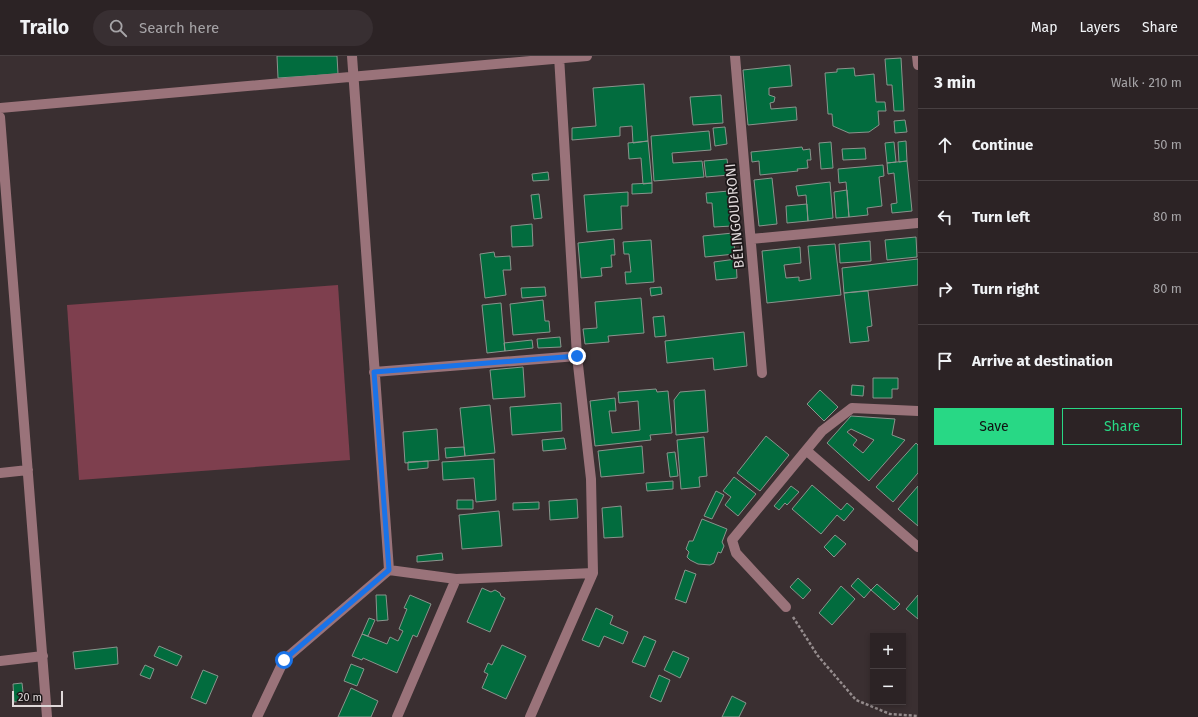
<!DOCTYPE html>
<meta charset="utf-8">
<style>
:root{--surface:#2c2325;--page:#382f32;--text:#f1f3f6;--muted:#a6a4a7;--line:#484042;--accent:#28d885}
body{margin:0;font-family:"Fira Sans",sans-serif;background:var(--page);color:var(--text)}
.controls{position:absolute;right:12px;bottom:12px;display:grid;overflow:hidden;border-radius:0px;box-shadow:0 2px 6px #0003}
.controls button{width:36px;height:36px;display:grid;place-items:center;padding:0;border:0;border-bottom:1px solid var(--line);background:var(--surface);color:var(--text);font:20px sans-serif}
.scale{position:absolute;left:12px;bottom:10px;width:51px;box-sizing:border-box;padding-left:4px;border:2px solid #dfd8d9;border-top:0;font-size:11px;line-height:14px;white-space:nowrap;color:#dfd8d9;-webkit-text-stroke:3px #1d1819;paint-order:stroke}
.stop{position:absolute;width:12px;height:12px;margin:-9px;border:3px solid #1a73e8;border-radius:50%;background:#fff}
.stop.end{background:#1a73e8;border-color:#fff;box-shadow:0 1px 4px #0008}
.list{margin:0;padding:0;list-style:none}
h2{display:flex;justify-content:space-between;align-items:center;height:52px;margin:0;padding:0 16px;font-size:17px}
h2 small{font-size:13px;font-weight:400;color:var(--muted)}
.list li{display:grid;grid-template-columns:26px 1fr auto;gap:12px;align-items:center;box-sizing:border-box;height:72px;padding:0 16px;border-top:1px solid var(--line)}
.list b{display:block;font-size:15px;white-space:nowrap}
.list em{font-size:13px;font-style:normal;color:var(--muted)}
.actions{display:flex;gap:8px;padding:12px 16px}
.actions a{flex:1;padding:9px 0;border:1px solid var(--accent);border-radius:0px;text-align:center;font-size:14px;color:var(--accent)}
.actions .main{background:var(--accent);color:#111}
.icon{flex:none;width:22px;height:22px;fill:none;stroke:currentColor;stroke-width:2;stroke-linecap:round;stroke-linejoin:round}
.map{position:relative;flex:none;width:918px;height:661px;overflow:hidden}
header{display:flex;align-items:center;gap:24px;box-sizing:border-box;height:56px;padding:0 20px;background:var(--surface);border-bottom:1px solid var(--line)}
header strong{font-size:19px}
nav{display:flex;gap:22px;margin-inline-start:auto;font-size:14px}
.search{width:280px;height:36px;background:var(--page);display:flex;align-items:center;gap:10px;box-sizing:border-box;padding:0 14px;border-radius:22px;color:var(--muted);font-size:15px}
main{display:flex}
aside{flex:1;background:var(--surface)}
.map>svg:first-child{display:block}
.green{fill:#7e3f4e}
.building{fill:#026c3e;stroke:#8a948d;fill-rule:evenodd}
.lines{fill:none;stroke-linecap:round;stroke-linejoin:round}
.path{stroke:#958c8d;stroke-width:2.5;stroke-dasharray:3 2;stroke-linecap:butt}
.minor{stroke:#9a737a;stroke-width:10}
.route{stroke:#1a73e8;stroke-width:5}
.labels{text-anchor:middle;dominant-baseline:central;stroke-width:3.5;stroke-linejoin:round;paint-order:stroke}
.street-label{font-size:14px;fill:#dfd8d9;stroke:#1d1819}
</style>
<header>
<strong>Trailo</strong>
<div class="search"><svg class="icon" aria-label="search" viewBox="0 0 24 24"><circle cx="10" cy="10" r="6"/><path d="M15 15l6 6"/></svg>Search here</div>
<nav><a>Map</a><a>Layers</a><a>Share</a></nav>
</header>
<main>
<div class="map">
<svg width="918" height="661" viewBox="0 0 918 661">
<rect width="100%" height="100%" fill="#3a2f31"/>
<path class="green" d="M 338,229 L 350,404 L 79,424 L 67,249 Z"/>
<path class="building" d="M 277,0 L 337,0 L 338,18 L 278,22 Z
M 901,2 L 904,55 L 894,55 L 892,29 L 887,29 L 885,3 Z
M 790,9 L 792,30 L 769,32 L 769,39 L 775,41 L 774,46 L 770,47 L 771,53 L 796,51 L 797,64 L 748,69 L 743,14 Z
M 854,12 L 855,20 L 874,18 L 876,46 L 885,46 L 886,55 L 878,55 L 879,69 L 869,76 L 849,77 L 833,70 L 832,58 L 828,58 L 825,17 L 837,16 L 837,13 Z
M 644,28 L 648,85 L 633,87 L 632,70 L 620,71 L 620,80 L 572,84 L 572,72 L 596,70 L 593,32 Z
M 721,39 L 723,67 L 693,69 L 690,41 Z
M 905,64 L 907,76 L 895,77 L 894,65 Z
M 725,71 L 727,88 L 715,90 L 713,72 Z
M 709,75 L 711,94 L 672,97 L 673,107 L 702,105 L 704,121 L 654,125 L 651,80 Z
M 648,85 L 652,127 L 643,128 L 641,102 L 629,103 L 628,87 Z
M 906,85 L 907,105 L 899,106 L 898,86 Z
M 831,86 L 833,112 L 821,113 L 819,87 Z
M 894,86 L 896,106 L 887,107 L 885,87 Z
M 802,91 L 803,94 L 810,93 L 811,104 L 807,104 L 808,112 L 797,113 L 798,115 L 760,119 L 759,105 L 752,106 L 751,96 Z
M 865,92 L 866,103 L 843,104 L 842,93 Z
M 727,103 L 729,119 L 706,121 L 704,105 Z
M 907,105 L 912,155 L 892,157 L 891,148 L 897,147 L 894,117 L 888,118 L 887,107 Z
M 883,109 L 884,120 L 879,121 L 882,150 L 867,152 L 868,159 L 849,161 L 846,126 L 839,127 L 838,113 Z
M 548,116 L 549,124 L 533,125 L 532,118 Z
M 772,122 L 777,168 L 759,170 L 754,124 Z
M 830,126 L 833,162 L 808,165 L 806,139 L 798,140 L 796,130 Z
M 652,127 L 652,137 L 632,138 L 632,128 Z
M 847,134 L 849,161 L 836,162 L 834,136 Z
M 729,135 L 732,170 L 714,171 L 712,147 L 707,147 L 706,137 Z
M 628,136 L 628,150 L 621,150 L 622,173 L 587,176 L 584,139 Z
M 539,138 L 542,162 L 534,163 L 531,139 Z
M 807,148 L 808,165 L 787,167 L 786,150 Z
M 532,168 L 533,190 L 512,191 L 511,170 Z
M 733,177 L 735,198 L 705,201 L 703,180 Z
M 916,181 L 917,201 L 887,204 L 885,184 Z
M 614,183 L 615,199 L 611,199 L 612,211 L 601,212 L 602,220 L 581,222 L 578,187 Z
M 651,184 L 654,226 L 626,228 L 625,216 L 631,216 L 629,198 L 624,198 L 623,186 Z
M 870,185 L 871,205 L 840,207 L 839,188 Z
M 835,188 L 841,239 L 767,247 L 762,195 L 800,191 L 801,207 L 784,209 L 786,222 L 799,221 L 799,225 L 811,223 L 808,190 Z
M 494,196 L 495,201 L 510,200 L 511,214 L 503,214 L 506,239 L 485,242 L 480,198 Z
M 736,203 L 737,222 L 716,224 L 714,206 Z
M 918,203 L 918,229 L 844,237 L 842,212 Z
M 545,231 L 546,240 L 522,242 L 521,232 Z
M 661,231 L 662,238 L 651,240 L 650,232 Z
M 868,235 L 872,270 L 867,271 L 869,285 L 850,287 L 844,237 Z
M 641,242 L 644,277 L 608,280 L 609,286 L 585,288 L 583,273 L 597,272 L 595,246 Z
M 543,244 L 545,265 L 549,265 L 550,276 L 513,279 L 510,248 Z
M 501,247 L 505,295 L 487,297 L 482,249 Z
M 664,260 L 666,280 L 655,281 L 653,261 Z
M 744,276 L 747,310 L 714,314 L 713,302 L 667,307 L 665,285 Z
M 560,281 L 561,291 L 538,292 L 537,283 Z
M 532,284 L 533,292 L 505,295 L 504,287 Z
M 523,311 L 525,341 L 493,343 L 490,314 Z
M 873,322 L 898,322 L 898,333 L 892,333 L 892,342 L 873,342 Z
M 852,329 L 864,330 L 863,340 L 851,339 Z
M 656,333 L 657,336 L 668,335 L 672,377 L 650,379 L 651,384 L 595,390 L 590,345 L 615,342 L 616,355 L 609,355 L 612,377 L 640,374 L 638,345 L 619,347 L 618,336 Z
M 705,334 L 708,376 L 676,379 L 674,344 L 680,336 Z
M 820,334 L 838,351 L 824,365 L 807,348 Z
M 561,347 L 562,375 L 512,379 L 510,351 Z
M 490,349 L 495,397 L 465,400 L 460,352 Z
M 851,360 L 895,363 L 892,379 L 905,384 L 869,425 L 827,387 ZM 851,373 L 874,384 L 863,397 L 853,389 L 857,384 L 847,376 Z
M 437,373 L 439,404 L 405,407 L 403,376 Z
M 766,380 L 789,399 L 760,435 L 737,417 Z
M 704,381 L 707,420 L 699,421 L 700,431 L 681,433 L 677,384 Z
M 564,382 L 566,393 L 543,395 L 542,384 Z
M 916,387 L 918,389 L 918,417 L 893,446 L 876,431 Z
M 642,390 L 644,417 L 601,421 L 598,395 Z
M 464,391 L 465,400 L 446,402 L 445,392 Z
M 675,396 L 678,420 L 670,421 L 667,397 Z
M 494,403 L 496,444 L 476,446 L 474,422 L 443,424 L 442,406 Z
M 428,405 L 428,412 L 408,414 L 408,406 Z
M 734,421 L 756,438 L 738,460 L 725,449 L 731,441 L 723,435 Z
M 673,425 L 673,433 L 647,435 L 646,427 Z
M 812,429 L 841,454 L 847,447 L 854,453 L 844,465 L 837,459 L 821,478 L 792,453 Z
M 791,430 L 799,436 L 787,449 L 785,447 L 779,454 L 774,450 Z
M 918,430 L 918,470 L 898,453 Z
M 716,435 L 724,439 L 712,463 L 704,460 Z
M 577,443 L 578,462 L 550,464 L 549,445 Z
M 457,444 L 473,444 L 473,453 L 457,453 Z
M 539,446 L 539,453 L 513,454 L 513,447 Z
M 621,450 L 623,481 L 604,482 L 602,452 Z
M 499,455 L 502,490 L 462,493 L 459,459 Z
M 702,463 L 727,473 L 722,486 L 724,490 L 721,497 L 718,496 L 714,507 L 710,509 L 698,508 L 690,504 L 687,501 L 689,496 L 686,493 L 689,485 L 693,485 Z
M 835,479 L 846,488 L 834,501 L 824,491 Z
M 442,497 L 443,504 L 417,506 L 417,500 Z
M 685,514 L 696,518 L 686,547 L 675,543 Z
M 798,522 L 811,534 L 803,543 L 790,531 Z
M 858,522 L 871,534 L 864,542 L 851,530 Z
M 877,528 L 900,548 L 894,554 L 871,534 Z
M 841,530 L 855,543 L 832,569 L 819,557 Z
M 482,532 L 491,536 L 495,534 L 500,537 L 501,540 L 505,542 L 490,576 L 467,566 Z
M 376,539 L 386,539 L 388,564 L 377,565 Z
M 410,539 L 431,548 L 417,581 L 413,579 L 397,617 L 363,602 L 362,604 L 352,600 L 362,578 L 387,588 L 390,581 L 398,585 L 403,575 L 399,573 L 407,553 L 404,552 Z
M 918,539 L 918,563 L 906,553 Z
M 596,552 L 613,560 L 610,568 L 628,576 L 623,588 L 604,580 L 599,591 L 582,584 Z
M 369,562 L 375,564 L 368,580 L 362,578 Z
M 644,580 L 656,585 L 645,611 L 632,606 Z
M 502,589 L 526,600 L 506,643 L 482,632 L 488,618 L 484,616 L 488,607 L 492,609 Z
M 159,590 L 182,600 L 177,610 L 154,600 Z
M 117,591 L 118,608 L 75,613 L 73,596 Z
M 673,595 L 689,602 L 680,622 L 664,614 Z
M 351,608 L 364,613 L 357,630 L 344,625 Z
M 145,609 L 154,613 L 150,623 L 140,619 Z
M 203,614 L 218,620 L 206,648 L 191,642 Z
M 659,619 L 670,624 L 661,646 L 650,641 Z
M 22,627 L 24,645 L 14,646 L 13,628 Z
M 351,632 L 378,645 L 371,661 L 338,661 Z
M 732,640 L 746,647 L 739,661 L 722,661 Z"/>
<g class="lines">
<path class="path" d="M 793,561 L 818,600 L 856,644 L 890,658 L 918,660"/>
<path class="minor" d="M 352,0 L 389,514
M 735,0 L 762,317
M 917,0 L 918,9
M 0,52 L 587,0
M 0,61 L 47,661
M 751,183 L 918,167
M 374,316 L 577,300
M 807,395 L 918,491
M 0,417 L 28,414
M 786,551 L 736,497 L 732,484 L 822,375 L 852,352 L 918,355
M 0,605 L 43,600
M 257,661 L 284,604 L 389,514 L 456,523 L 593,517
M 397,661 L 456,523
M 530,661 L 593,517 L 591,423 L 577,300 L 559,0"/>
</g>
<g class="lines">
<path class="route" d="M 284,604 L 389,514 L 374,316 L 577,300"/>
</g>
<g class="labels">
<g class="street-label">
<text transform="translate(735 160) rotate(-95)">BÉLINGOUDRONI</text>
</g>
</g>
</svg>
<div class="controls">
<button>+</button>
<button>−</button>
</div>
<div class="scale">20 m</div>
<div class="stop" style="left:284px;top:604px"></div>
<div class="stop end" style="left:577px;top:300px"></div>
</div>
<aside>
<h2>3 min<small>Walk · 210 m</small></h2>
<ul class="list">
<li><svg class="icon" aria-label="ahead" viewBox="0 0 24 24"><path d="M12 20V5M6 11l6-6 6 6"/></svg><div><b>Continue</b></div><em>50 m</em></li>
<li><svg class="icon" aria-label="left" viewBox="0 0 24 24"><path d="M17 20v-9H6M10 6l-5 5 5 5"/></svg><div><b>Turn left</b></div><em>80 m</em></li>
<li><svg class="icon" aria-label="right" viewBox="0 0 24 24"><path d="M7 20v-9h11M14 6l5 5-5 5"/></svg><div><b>Turn right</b></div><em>80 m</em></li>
<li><svg class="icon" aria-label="arrive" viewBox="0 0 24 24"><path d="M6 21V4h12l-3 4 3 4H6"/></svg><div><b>Arrive at destination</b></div></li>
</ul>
<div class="actions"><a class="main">Save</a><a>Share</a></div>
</aside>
</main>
